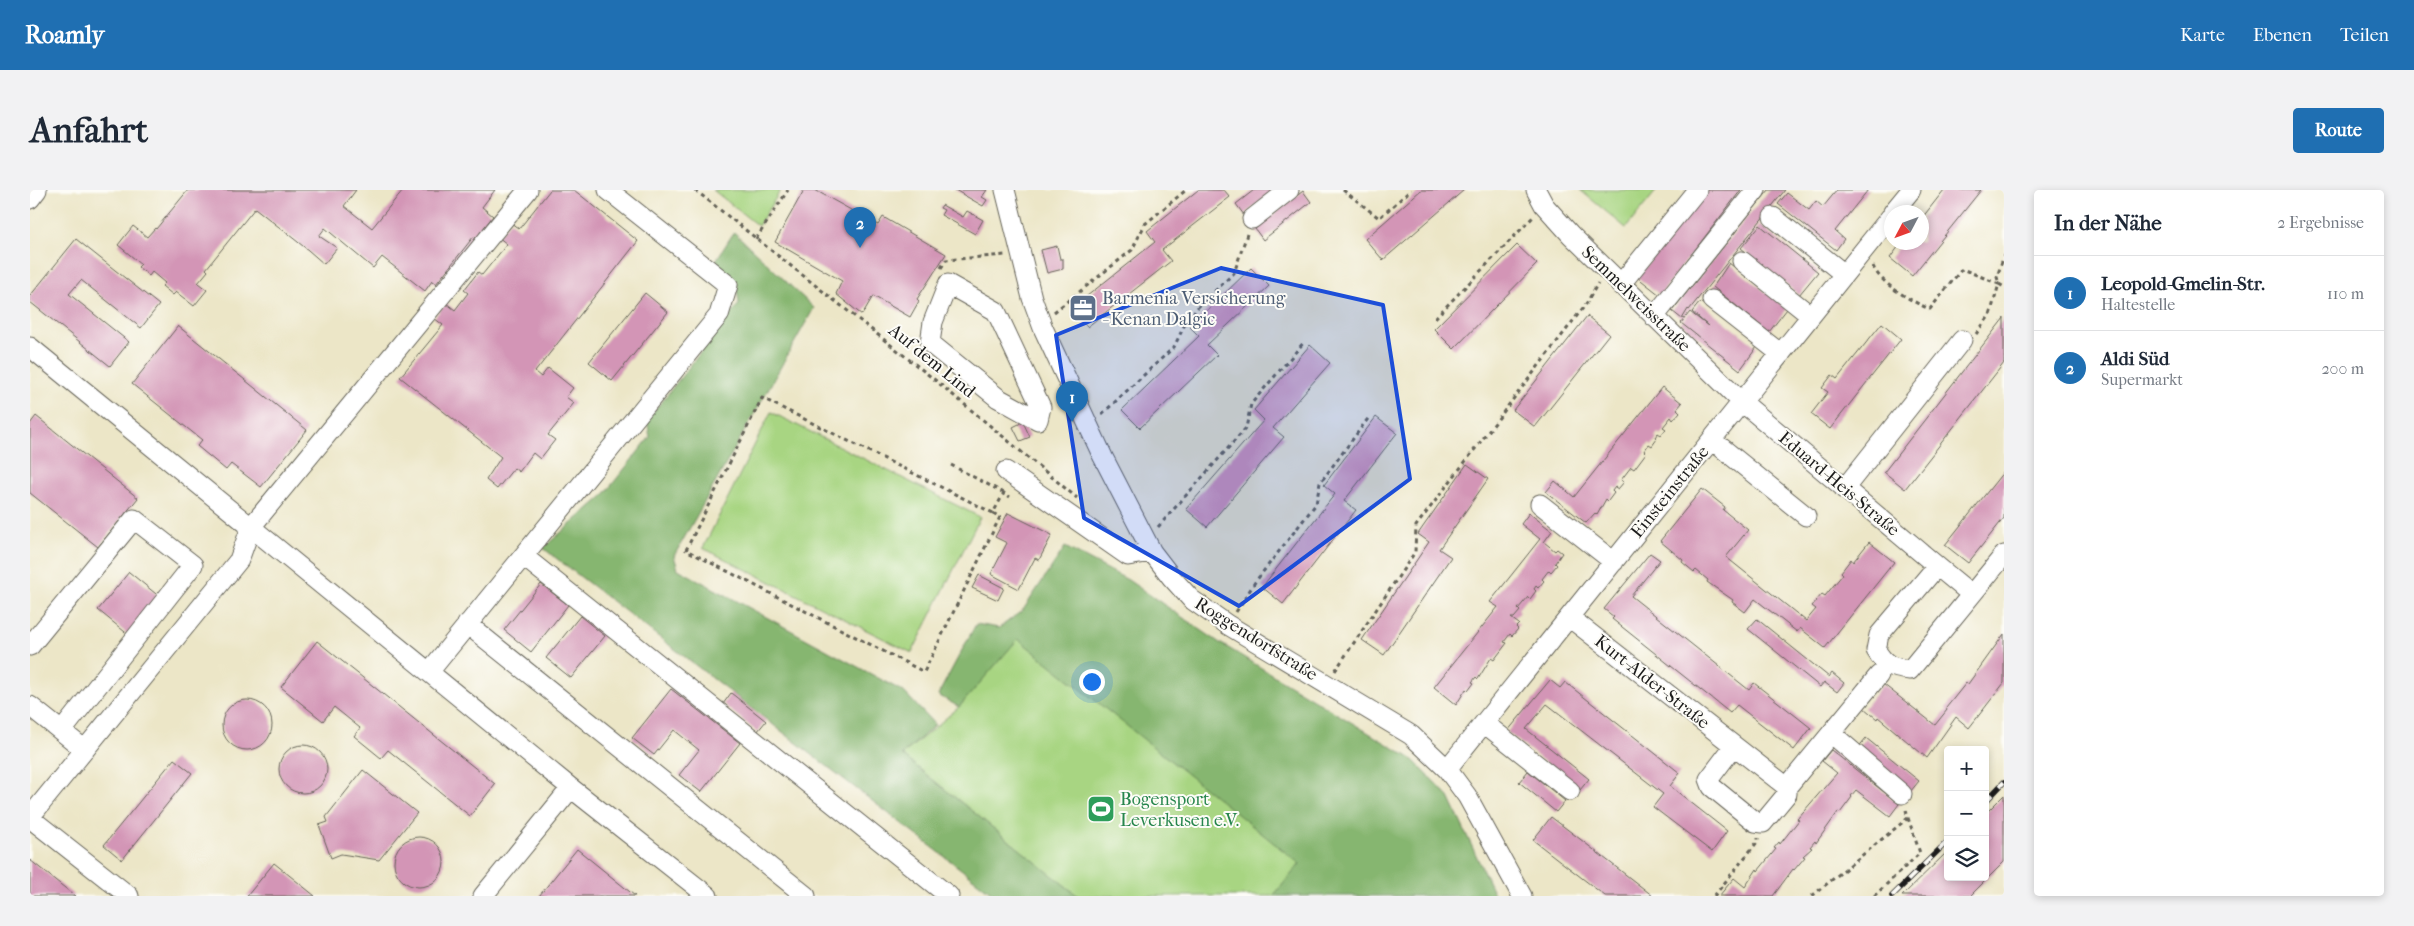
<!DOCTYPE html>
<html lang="de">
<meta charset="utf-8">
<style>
:root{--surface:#fff;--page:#f2f2f3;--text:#1f2937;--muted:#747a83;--line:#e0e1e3;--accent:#1f6fb2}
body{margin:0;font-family:"IM FELL French Canon",serif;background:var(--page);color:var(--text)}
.controls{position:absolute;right:15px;bottom:15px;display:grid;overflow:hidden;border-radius:5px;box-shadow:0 2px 8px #0003}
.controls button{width:45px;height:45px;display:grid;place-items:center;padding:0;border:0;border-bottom:1px solid var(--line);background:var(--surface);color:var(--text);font:25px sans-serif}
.compass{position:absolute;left:1854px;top:15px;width:45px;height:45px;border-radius:50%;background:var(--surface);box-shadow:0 2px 8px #0003;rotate:229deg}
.you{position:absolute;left:1061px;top:491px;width:18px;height:18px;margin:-12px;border:4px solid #fff;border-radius:50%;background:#1a73e8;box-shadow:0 0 0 8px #1a73e833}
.badge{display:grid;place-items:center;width:32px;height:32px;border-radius:50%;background:var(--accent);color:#fff;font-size:16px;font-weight:700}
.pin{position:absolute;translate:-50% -41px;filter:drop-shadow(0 1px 2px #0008)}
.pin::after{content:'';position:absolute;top:26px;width:18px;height:15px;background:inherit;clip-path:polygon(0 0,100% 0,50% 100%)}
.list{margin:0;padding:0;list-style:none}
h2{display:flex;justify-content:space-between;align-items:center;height:65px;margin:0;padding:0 20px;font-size:21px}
h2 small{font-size:16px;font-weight:400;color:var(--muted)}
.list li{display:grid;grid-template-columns:32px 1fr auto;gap:15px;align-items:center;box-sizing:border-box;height:75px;padding:0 20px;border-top:1px solid var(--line)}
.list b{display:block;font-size:19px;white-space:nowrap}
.list p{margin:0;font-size:16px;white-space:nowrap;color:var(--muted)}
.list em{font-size:16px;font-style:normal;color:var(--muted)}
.icon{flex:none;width:28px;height:28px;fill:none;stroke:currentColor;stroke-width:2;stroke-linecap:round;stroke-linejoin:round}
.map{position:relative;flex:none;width:1974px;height:706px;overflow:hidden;border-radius:5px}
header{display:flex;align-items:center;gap:30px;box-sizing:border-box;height:70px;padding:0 25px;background:var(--accent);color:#fff}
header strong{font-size:24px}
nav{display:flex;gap:28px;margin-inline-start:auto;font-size:18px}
.intro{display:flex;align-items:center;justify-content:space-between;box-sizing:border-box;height:120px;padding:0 30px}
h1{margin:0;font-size:35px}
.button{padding:12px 22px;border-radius:5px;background:var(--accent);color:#fff;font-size:18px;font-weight:700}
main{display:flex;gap:30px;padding:0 30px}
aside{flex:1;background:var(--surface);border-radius:5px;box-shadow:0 2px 8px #0003}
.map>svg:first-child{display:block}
.green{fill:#a8d582;stroke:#62784f}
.forest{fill:#86b670;stroke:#516946}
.building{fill:#d395b6}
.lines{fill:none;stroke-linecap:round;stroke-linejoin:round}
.minor-casing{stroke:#656358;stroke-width:21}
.path{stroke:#656358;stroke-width:3;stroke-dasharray:4 4;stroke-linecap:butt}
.minor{stroke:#fff;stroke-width:19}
.rail-casing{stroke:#1c1c1c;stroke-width:5.5}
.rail{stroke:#fdfcf7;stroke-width:4;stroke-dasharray:11;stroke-linecap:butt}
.marked{fill:#1d4ed8;fill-opacity:0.2;stroke:#1d4ed8;stroke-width:4;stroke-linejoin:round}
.labels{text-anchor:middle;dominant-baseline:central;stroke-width:4;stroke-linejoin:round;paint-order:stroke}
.service-label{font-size:18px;fill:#4e5e75;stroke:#fdfcf7;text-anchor:start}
.street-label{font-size:18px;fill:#1c1c1c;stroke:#fdfcf7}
.leisure-label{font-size:18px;fill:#27864d;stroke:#fdfcf7;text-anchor:start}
</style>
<header>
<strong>Roamly</strong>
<nav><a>Karte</a><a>Ebenen</a><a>Teilen</a></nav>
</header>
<div class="intro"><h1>Anfahrt</h1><a class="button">Route</a></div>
<main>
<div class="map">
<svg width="1974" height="706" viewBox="0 0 1974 706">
<rect width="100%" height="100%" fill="#fdfcf7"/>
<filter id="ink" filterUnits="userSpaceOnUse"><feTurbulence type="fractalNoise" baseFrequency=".02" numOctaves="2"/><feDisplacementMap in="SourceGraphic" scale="10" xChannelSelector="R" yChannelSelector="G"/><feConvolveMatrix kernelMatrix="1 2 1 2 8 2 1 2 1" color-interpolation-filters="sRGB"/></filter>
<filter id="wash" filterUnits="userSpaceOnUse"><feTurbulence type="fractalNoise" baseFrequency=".0096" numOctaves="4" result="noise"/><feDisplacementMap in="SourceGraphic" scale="20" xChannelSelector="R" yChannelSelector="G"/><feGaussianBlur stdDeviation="1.12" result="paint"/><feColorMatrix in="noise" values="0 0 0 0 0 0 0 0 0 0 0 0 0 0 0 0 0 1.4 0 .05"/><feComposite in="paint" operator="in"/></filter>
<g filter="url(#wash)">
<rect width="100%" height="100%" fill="#ece6c7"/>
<path class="green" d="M 683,0 L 751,0 L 728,36 Z
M 1550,0 L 1627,0 L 1596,38 Z
M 741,222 L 950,327 L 882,463 L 673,358 Z
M 988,448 L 1271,674 L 1243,706 L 1048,706 L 872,565 L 929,517 Z"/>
<path class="forest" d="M 704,42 L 784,118 L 644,366 L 648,379 L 874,502 L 905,535 L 872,565 L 1048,706 L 966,706 L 513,358 L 572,307 L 620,247 L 617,230 L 709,114 L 707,98 L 685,72 Z
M 1035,357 L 1098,390 L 1190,453 L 1382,569 L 1419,607 L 1465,706 L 1243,706 L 1270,674 L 988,449 L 929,517 L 908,505 L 946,434 L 969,438 L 993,420 Z"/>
<g id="blocks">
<path class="building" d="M 158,0 L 326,0 L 314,16 L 342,38 L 373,0 L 465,0 L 452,17 L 463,26 L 446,48 L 444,46 L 406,94 L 402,91 L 395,101 L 352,67 L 343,78 L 295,38 L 289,46 L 307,58 L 294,74 L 278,60 L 225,18 L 176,79 L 178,81 L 168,93 L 177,100 L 164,116 L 146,102 L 143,105 L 132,96 L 135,93 L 122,82 L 119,86 L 108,77 L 111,74 L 88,55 L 103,36 L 117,47 L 125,38 L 126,39 Z
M 520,0 L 544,0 L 608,51 L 505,182 L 511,187 L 518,178 L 543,198 L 536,207 L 544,213 L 518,245 L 525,250 L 510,269 L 503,263 L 489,282 L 484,278 L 467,299 L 456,290 L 471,267 L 370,187 L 413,135 L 404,128 L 416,113 L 425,120 L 438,103 L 434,100 L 448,82 L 452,85 L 477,54 L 468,47 L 480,32 L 489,39 Z
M 774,0 L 785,0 L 848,35 L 853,27 L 916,64 L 887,109 L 889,111 L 880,127 L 843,106 L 832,125 L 806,104 L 812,91 L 745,52 Z
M 925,0 L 957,0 L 952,7 L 957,10 L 953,16 Z
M 1168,0 L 1194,0 L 1200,7 L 1132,60 L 1141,71 L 1057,137 L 1042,118 L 1125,52 L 1117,41 Z
M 1224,0 L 1245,0 L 1214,25 L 1206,14 Z
M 1391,0 L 1434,0 L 1353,70 L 1335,49 Z
M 1677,0 L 1711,0 L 1630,105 L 1607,87 Z
M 1739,0 L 1755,0 L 1659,120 L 1658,119 L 1652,129 L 1642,121 Z
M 1807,0 L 1838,0 L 1805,41 L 1814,49 L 1806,60 L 1748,14 L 1757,3 L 1779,20 L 1786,11 L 1793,17 Z
M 1914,0 L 1951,0 L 1882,86 L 1860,68 L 1872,52 L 1892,52 L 1892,28 Z
M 1273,1 L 1281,12 L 1233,50 L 1225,39 Z
M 912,15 L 933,27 L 937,21 L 953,30 L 945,44 L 911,25 L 914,20 L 910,18 Z
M 1730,35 L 1788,82 L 1769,105 L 1711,58 Z
M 46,49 L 129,115 L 111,138 L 51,90 L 39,104 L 99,152 L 80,176 L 0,112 L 0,106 Z
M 1487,55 L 1507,74 L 1424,159 L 1404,139 Z
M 1027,56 L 1030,69 L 1033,69 L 1033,79 L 1017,83 L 1011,60 Z
M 1699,73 L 1757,119 L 1739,142 L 1683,97 Z
M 1221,78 L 1239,96 L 1177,155 L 1187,165 L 1110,238 L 1092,220 L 1169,146 L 1160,137 Z
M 615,103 L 638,122 L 582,191 L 559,172 Z
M 1670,112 L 1727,157 L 1710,180 L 1651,133 L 1660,122 L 1678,136 L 1662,122 Z
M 1557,126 L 1579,144 L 1505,237 L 1483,220 Z
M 1974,128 L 1974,173 L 1875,299 L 1854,282 Z
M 1852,133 L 1871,149 L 1800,239 L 1781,224 L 1798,202 L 1792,198 L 1802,185 L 1807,189 Z
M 148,136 L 277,240 L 231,297 L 201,274 L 196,280 L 167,256 L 172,250 L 102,194 Z
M 1280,155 L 1300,173 L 1243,238 L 1254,247 L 1177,337 L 1156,319 L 1234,230 L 1224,220 Z
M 1632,197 L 1652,213 L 1647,219 L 1650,222 L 1643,230 L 1641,227 L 1633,237 L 1636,239 L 1631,245 L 1628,243 L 1625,247 L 1627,249 L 1622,256 L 1619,254 L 1614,261 L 1616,263 L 1604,279 L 1601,277 L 1591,290 L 1594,292 L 1588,299 L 1585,297 L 1582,301 L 1584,303 L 1578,311 L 1576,309 L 1567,325 L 1565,323 L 1556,333 L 1516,302 L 1525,291 L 1544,307 Z
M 6,226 L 108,308 L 68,357 L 0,303 L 0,234 Z
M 1346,227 L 1367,243 L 1314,311 L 1326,320 L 1253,414 L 1232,397 L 1305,304 L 1294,295 Z
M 993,232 L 1000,247 L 990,251 L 983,237 Z
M 1437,274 L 1458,289 L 1409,359 L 1421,367 L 1354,465 L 1332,450 L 1399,352 L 1388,344 Z
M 1974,281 L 1974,328 L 1938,373 L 1915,355 Z
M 1672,299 L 1695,317 L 1693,320 L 1718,340 L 1696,367 L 1776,431 L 1786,419 L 1782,416 L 1792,404 L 1795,406 L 1813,384 L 1811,382 L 1821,369 L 1823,372 L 1839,352 L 1864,372 L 1795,458 L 1770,438 L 1767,442 L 1725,409 L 1715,422 L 1702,412 L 1703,410 L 1677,392 L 1678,390 L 1666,380 L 1664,382 L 1652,372 L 1653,370 L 1630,351 Z
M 978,323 L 1022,345 L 1009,370 L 1005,368 L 989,399 L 961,384 L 977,353 L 965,347 Z
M 1499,323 L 1522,341 L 1514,352 L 1525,361 L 1527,359 L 1532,363 L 1525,373 L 1527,375 L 1521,382 L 1519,380 L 1512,389 L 1514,391 L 1508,398 L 1506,396 L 1504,399 L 1506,401 L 1500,409 L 1498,407 L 1488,419 L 1490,421 L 1484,428 L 1481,428 L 1489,434 L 1486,437 L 1488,439 L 1482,446 L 1480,444 L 1474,452 L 1477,453 L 1464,470 L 1461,468 L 1448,489 L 1446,487 L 1442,492 L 1444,493 L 1438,501 L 1436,499 L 1426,515 L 1404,497 L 1468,417 L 1460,412 L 1510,349 L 1491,334 Z
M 1620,363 L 1630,370 L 1601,406 L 1719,500 L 1724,493 L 1781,538 L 1764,560 L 1707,515 L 1700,523 L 1582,429 L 1584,427 L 1574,419 Z
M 99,382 L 131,408 L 100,446 L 68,420 Z
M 949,385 L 974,398 L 968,410 L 942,398 Z
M 511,394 L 538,415 L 501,462 L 474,440 Z
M 550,426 L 575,446 L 541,488 L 516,468 Z
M 1727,429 L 1799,487 L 1802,483 L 1814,493 L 1807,502 L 1794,492 L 1790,497 L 1718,439 Z
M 1974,444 L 1974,493 L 1939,538 L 1926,527 L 1897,568 L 1848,527 L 1847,529 L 1834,518 L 1853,494 L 1905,535 L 1917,520 L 1916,518 L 1936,493 L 1938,494 Z
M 287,451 L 465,594 L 440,626 L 358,560 L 351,568 L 324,546 L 330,538 L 304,517 L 293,531 L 251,497 Z
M 1520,490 L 1530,498 L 1535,492 L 1650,583 L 1640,596 L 1697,641 L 1682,662 L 1623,617 L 1633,604 L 1517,514 L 1496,539 L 1559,589 L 1550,600 L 1477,542 Z
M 641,499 L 710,553 L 671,602 L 649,585 L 669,560 L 644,540 L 624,565 L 602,548 Z
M 701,503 L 736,531 L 727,542 L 693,514 Z
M192 535a25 25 0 1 1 50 0a25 25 0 1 1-50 0Z
M 1836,548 L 1889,591 L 1880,602 L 1827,559 Z
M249 579a24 24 0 1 1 48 0a24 24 0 1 1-48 0Z
M 1801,560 L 1869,614 L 1860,626 L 1826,600 L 1821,606 L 1822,607 L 1810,623 L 1808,622 L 1786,653 L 1785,651 L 1780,657 L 1782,658 L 1773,666 L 1775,667 L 1764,680 L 1763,679 L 1743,706 L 1689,706 L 1704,688 L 1715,697 L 1727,679 L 1728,681 L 1746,659 L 1744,658 L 1749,652 L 1750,654 L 1769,630 L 1767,629 L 1807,583 L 1792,571 Z
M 144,569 L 162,583 L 92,670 L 74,655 Z
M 333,580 L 387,623 L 349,670 L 311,664 L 301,668 L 289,635 L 298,632 L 296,627 Z
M 1498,581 L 1535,611 L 1526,622 L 1489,592 Z
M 1974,605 L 1974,672 L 1940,706 L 1872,706 L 1918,661 L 1918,687 L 1955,687 L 1955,624 Z
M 1521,627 L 1550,649 L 1623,706 L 1575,706 L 1561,695 L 1503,650 Z
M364 672a25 25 0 1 1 50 0a25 25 0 1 1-50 0Z
M 547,659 L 605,706 L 509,706 Z
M 0,670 L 45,706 L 0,706 Z
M 244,673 L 285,706 L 217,706 Z"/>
</g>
</g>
<g filter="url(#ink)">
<use href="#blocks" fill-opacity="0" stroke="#656358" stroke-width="1"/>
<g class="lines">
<defs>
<path id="minor" d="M 975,0 L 1002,108 L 1013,138 L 1073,267 L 1122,362 L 1142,388 L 1161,409 L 1198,435 L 1381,545 L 1417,579 L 1437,606 L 1492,706
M 1506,0 L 1514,15 L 1541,45 L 1712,212 L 1907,376
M 0,9 L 7,0
M 1863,22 L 1881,0
M 1743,27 L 1814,84
M 1222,29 L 1259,0
M 1712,71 L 1781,126
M 918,94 L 966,121 L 1011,217 L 1008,230 L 968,208 L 900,153 L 903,132 Z
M 1590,95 L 1667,0
M 1682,110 L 1751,164
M 1624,127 L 1726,0
M 0,157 L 541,598 L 678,706
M 1682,250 L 1776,326
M 976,281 L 1098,366 L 1122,362
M 1814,299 L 1932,150
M 1510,314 L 1584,372
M 493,366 L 919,706
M 1941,404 L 1907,376 L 1849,445 L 1846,460 C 1855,476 1863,478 1880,480 L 1974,365
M 1539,427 L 1757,597 L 1757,604 L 1733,633 L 1725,632 L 1682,597 L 1679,589 L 1704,556
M 437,434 L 776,706
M 0,456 L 104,329 L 163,375 L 32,541
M 399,482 L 689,125 L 698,95 L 578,0
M 0,516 L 55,560
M 1454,533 L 1540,601
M 1802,544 L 1872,604
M 1417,579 L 1862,25
M 1757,597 L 1849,485
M 0,627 L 209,370 L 221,337 L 498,0
M 0,628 L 99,706
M 453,706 L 541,598"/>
</defs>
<use href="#minor" class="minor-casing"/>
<path class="path" d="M 665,0 L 905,190 L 1047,308
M 1313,0 L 1349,28 L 1381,0
M 726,49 L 758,0
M 1843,76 C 1849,93 1884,113 1900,119 L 1932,79 L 1969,94 L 1967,87 L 1974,65
M 911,78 L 916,70 L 975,65
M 1024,122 L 1102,60 L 1115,34 L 1156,0
M 1405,128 L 1504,26
M 1946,144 L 1960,125 L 1969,94 L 1974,97
M 1072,224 L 1144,157 L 1155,134 L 1168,117 L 1204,83 L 1217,44
M 921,275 L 974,303
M 963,323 L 970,327 L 894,482 L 656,360 L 732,208 L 963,323 L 974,303 L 980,307
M 1128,337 L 1216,238 L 1221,214 L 1275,151
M 1206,422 L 1225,392 L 1286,314 L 1290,293 L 1340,226
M 1305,481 L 1385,362 L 1386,336 L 1556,114 L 1568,93
M 1684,706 L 1728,651 L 1728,648
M 1782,706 L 1878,628 L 1876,620
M 1844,706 L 1890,663 L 1878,628"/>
<use href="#minor" class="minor"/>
<defs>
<path id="rail" d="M 1955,612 L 1974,592
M 1862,706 L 1918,651"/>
</defs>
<use href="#rail" class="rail-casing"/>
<use href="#rail" class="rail"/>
</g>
</g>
<path class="marked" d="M 1191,78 L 1353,115 L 1380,289 L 1209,416 L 1054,328 L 1026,145 Z"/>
<defs>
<symbol id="office-square" viewBox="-11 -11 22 22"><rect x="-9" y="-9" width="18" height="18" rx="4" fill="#5c6f8a" stroke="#fdfcf7"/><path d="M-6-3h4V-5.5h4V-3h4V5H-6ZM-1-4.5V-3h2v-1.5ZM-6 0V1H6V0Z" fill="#fff"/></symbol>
<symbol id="stadium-square" viewBox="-11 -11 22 22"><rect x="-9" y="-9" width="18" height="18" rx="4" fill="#2e9e5b" stroke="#fdfcf7"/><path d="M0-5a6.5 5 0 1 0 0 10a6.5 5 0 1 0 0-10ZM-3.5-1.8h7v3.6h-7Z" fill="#fff"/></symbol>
</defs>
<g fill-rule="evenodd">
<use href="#office-square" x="1037" y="102" width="32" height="32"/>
<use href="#stadium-square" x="1055" y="603" width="32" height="32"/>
</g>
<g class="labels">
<g class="service-label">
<text x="1072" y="108">Barmenia Versicherung<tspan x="1072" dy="21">- Kenan Dalgic</tspan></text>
</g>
<g class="street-label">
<text transform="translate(1606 109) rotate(44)">Semmelweisstraße</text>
<text transform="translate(902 171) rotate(39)">Auf dem Lind</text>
<text transform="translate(1809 294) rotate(40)">Eduard-Heis-Straße</text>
<text transform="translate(1640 302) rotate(-51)">Einsteinstraße</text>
<text transform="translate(1226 449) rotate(32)">Roggendorfstraße</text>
<text transform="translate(1622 492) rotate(38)">Kurt-Alder-Straße</text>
</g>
<g class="leisure-label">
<text x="1090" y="609">Bogensport<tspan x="1090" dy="21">Leverkusen e.V.</tspan></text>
</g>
</g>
</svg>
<div class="controls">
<button>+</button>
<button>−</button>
<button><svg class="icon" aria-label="layers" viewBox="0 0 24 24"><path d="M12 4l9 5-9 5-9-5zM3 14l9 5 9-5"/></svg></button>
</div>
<svg class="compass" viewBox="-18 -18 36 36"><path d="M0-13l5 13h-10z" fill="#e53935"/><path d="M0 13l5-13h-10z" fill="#747a83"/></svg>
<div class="you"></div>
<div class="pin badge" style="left:1042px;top:232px">1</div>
<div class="pin badge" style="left:830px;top:58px">2</div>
</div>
<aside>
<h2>In der Nähe<small>2 Ergebnisse</small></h2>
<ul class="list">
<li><span class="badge">1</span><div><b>Leopold-Gmelin-Str.</b><p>Haltestelle</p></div><em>110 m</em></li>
<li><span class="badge">2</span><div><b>Aldi Süd</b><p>Supermarkt</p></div><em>200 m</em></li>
</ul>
</aside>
</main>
